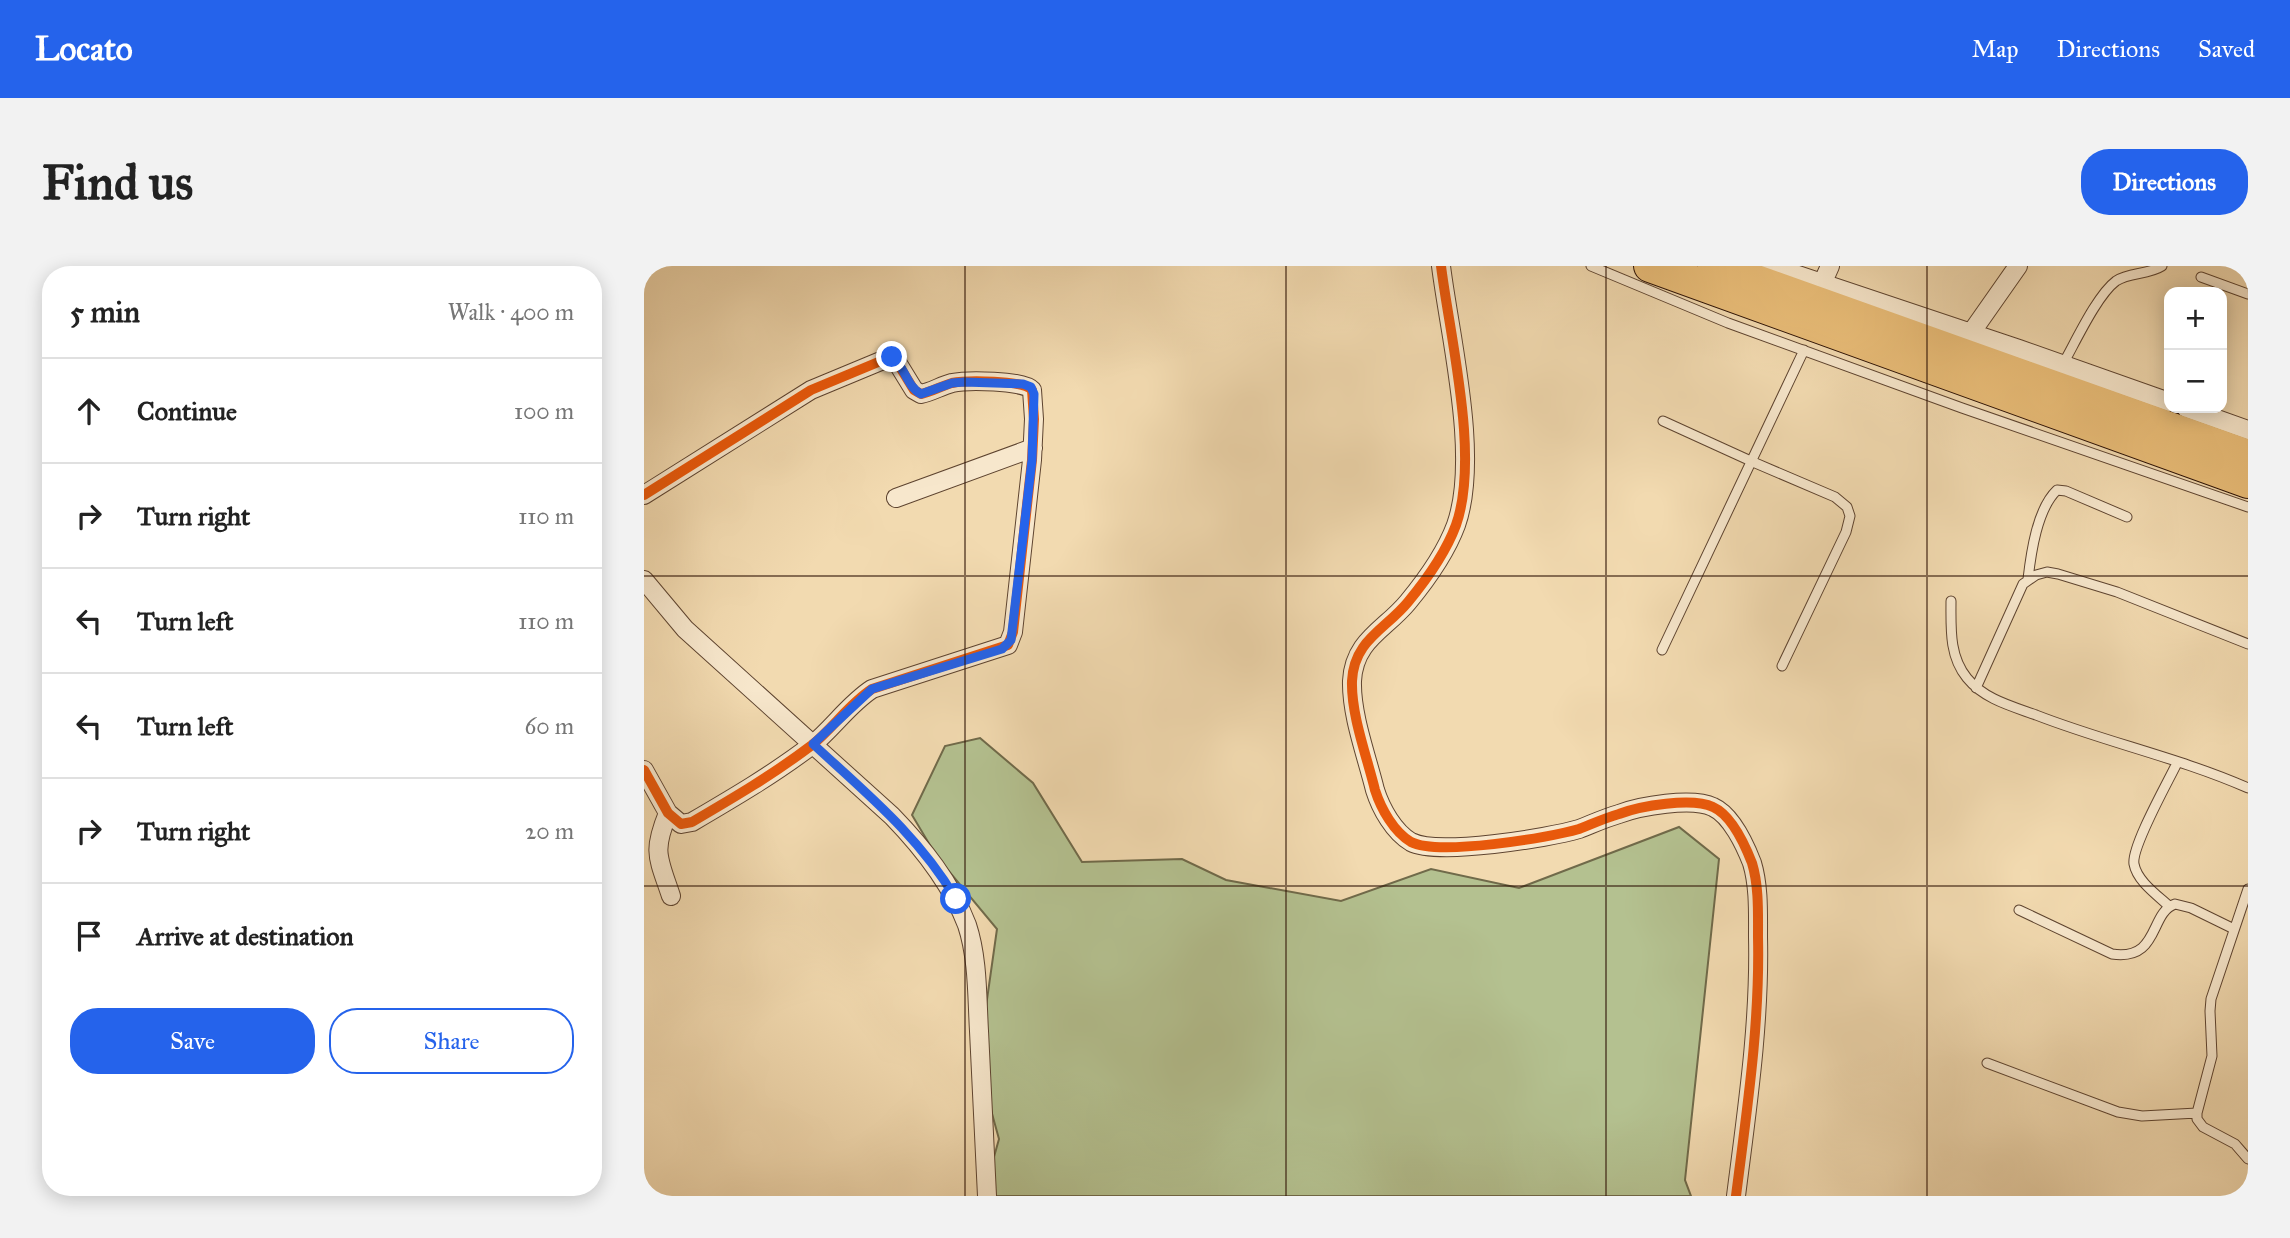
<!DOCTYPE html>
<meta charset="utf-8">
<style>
:root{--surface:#fff;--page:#f2f2f2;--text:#222;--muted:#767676;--line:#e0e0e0;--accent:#2563eb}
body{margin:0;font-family:"IM FELL Great Primer",serif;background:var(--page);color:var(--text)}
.controls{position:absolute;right:21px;top:21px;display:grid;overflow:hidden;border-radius:14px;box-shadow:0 4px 18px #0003}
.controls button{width:63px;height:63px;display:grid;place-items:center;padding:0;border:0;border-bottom:2px solid var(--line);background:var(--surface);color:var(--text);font:35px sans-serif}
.stop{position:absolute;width:21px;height:21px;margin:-16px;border:5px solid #2563eb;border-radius:50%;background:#fff}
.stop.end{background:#2563eb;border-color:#fff;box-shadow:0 2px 7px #0008}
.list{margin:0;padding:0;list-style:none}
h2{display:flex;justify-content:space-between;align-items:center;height:91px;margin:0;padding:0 28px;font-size:30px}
h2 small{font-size:23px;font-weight:400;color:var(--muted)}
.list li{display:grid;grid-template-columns:46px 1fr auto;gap:21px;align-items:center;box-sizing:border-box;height:105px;padding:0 28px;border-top:2px solid var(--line)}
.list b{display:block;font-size:26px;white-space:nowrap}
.list em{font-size:23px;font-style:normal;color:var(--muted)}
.actions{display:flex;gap:14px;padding:21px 28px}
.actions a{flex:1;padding:16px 0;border:2px solid var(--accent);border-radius:28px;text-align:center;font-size:24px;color:var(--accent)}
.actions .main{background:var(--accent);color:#fff}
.icon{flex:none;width:38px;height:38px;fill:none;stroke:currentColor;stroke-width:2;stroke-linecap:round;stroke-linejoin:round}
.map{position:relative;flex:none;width:1604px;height:930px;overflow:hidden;border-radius:28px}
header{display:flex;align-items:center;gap:42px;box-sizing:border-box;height:98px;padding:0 35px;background:var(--accent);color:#fff}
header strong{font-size:33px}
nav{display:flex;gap:38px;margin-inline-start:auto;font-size:24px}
.intro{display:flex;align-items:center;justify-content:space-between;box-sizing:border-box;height:168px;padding:0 42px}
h1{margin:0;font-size:49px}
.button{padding:18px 32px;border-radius:28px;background:var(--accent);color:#fff;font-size:24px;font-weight:700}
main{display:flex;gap:42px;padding:0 42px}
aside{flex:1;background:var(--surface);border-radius:28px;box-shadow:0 4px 18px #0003}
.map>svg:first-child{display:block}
.green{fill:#b4c190;stroke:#706a4a;stroke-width:2}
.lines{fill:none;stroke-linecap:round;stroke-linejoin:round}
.lane-casing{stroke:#5e4430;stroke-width:11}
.street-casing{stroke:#5e4430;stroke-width:20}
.highway-casing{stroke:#2d1205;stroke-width:34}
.lane{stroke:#f7e7cc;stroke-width:9}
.street{stroke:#f7e7cc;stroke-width:18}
.highway{stroke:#e9bd78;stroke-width:32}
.cycleway-casing{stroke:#f7e7cc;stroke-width:15}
.cycleway{stroke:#e8590c;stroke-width:10}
.route{stroke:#2563eb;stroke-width:9}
.grid{fill:none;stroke:#2d1205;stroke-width:2;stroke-opacity:0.55}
</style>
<header>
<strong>Locato</strong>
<nav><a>Map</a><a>Directions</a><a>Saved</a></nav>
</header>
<div class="intro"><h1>Find us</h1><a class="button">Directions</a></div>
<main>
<aside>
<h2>5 min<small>Walk · 400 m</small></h2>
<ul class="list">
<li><svg class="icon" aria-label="ahead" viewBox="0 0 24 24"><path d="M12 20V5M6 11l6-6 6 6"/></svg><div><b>Continue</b></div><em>100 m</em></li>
<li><svg class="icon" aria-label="right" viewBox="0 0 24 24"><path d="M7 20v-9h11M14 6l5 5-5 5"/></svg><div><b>Turn right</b></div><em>110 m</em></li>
<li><svg class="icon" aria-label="left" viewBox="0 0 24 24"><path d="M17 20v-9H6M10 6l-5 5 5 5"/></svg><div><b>Turn left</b></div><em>110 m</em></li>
<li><svg class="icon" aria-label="left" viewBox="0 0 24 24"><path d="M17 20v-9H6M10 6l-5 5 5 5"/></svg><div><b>Turn left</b></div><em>60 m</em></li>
<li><svg class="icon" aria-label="right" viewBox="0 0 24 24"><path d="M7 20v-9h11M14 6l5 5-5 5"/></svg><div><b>Turn right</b></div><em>20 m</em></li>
<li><svg class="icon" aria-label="arrive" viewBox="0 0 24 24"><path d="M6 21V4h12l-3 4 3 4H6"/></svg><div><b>Arrive at destination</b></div></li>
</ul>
<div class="actions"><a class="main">Save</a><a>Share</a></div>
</aside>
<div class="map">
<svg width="1604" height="930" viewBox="0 0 1604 930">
<rect width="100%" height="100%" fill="#f2dab0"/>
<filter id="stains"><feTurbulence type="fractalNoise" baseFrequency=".00286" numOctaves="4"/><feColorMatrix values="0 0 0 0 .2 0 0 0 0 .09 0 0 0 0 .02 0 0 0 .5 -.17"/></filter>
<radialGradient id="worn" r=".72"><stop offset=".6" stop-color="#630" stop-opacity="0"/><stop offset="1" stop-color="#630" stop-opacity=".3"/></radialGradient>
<path class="green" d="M 336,472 L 389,517 L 438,596 L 538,593 L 582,614 L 697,635 L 787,603 L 875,622 L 1035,561 L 1075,593 L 1041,914 L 1047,930 L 339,930 L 355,873 L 334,797 L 353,663 L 293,591 L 268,549 L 301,480 Z"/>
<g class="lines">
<defs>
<path id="lane" d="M 947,0 L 1084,57 L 1318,142 L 1604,241
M 1557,11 L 1604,28
M 1419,98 C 1431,77 1453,29 1472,15 C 1485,6 1504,9 1518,0
M 1019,155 L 1109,196 L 1191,231 L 1203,241 L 1206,250 L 1202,266 L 1138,400
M 1384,313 C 1387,287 1393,243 1413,224 L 1422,225 L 1483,251
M 1307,335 C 1307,362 1305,390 1323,412 C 1340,433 1367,440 1392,449 C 1461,476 1536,492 1604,522
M 1018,384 L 1160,84
M 1332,422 L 1379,318 L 1392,309 L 1403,306 L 1414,308 L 1473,326 L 1604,378
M 1604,623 L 1567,733 L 1566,745 L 1568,790 L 1553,847 L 1553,853 L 1559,861 L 1591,878 L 1604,893
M 1525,640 C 1513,629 1493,615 1490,598 C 1487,581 1524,516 1533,497
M 1375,644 L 1468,688 C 1516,695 1505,647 1531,638 L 1547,642 L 1590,663
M 1343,797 L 1474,846 L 1498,850 L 1553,847"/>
<path id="street" d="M 797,0 C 806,72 836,191 812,259 C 802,286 783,313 764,336 C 741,364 710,374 708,415 C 707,449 723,491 731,524 C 737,543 750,566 767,576 C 794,590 904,572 935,563 C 948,558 961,552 975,548 C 996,540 1048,531 1069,541 C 1087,549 1101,579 1108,597 C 1115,620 1114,647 1114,671 C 1116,758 1103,843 1092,930
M 1127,0 L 1375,83 L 1525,136
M 1178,18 L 1186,0
M 1327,67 L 1374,0
M 1542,142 L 1604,164
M 0,229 L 167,124 L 244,92 L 251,93 L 270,124 L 277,128 C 287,126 297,120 308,117 C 322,114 379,114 388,124 L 390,153 L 388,194 L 369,366 L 364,379 L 228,423 C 205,438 189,462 168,479 C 130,508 89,532 48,556 L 37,558 L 24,547 L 0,504
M 252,232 L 389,182
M 0,314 L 41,363 L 248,550 C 279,582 307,617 323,659 C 334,692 333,731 335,765 C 338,820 340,875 343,930
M 24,547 C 8,586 14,591 27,630"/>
<path id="highway" d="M 1006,0 L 1604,216
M 1070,0 L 1604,190"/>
</defs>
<use href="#lane" class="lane-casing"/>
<use href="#street" class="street-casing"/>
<use href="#highway" class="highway-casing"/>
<use href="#lane" class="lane"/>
<use href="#street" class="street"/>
<use href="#highway" class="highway"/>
<defs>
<path id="cycleway" d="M 797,0 C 806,72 836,191 812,259 C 802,286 783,313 764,336 C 741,364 710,374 708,415 C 707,449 723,491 731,524 C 737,543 750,566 767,576 C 794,590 904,572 935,563 C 948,558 961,552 975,548 C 996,540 1048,531 1069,541 C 1087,549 1101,579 1108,597 C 1115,620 1114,647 1114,671 C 1116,758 1103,843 1092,930
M 0,229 L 167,124 L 244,92 L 251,93 L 270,124 L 277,128 C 287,126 297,120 308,117 C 322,114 379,114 388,124 L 390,153 L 388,194 L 369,366 L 364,379 L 228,423 C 205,438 189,462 168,479 C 130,508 89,532 48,556 L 37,558 L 24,547 L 0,504"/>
</defs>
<use href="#cycleway" class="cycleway-casing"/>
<use href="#cycleway" class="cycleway"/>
</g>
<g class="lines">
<path class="route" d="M 248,91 C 261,100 262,120 277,128 L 308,117 L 320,116 L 379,118 L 387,121 L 390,128 L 388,194 L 367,374 L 358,383 L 228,423 L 169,478 C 223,528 274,569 312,633"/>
</g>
<path class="grid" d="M 321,0 L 321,930M 642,0 L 642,930M 962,0 L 962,930M 1283,0 L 1283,930M 0,310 L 1604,310M 0,620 L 1604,620"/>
<rect width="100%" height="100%" filter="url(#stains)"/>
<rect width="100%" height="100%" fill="url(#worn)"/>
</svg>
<div class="controls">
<button>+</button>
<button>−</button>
</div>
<div class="stop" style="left:312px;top:633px"></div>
<div class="stop end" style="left:248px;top:91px"></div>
</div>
</main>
